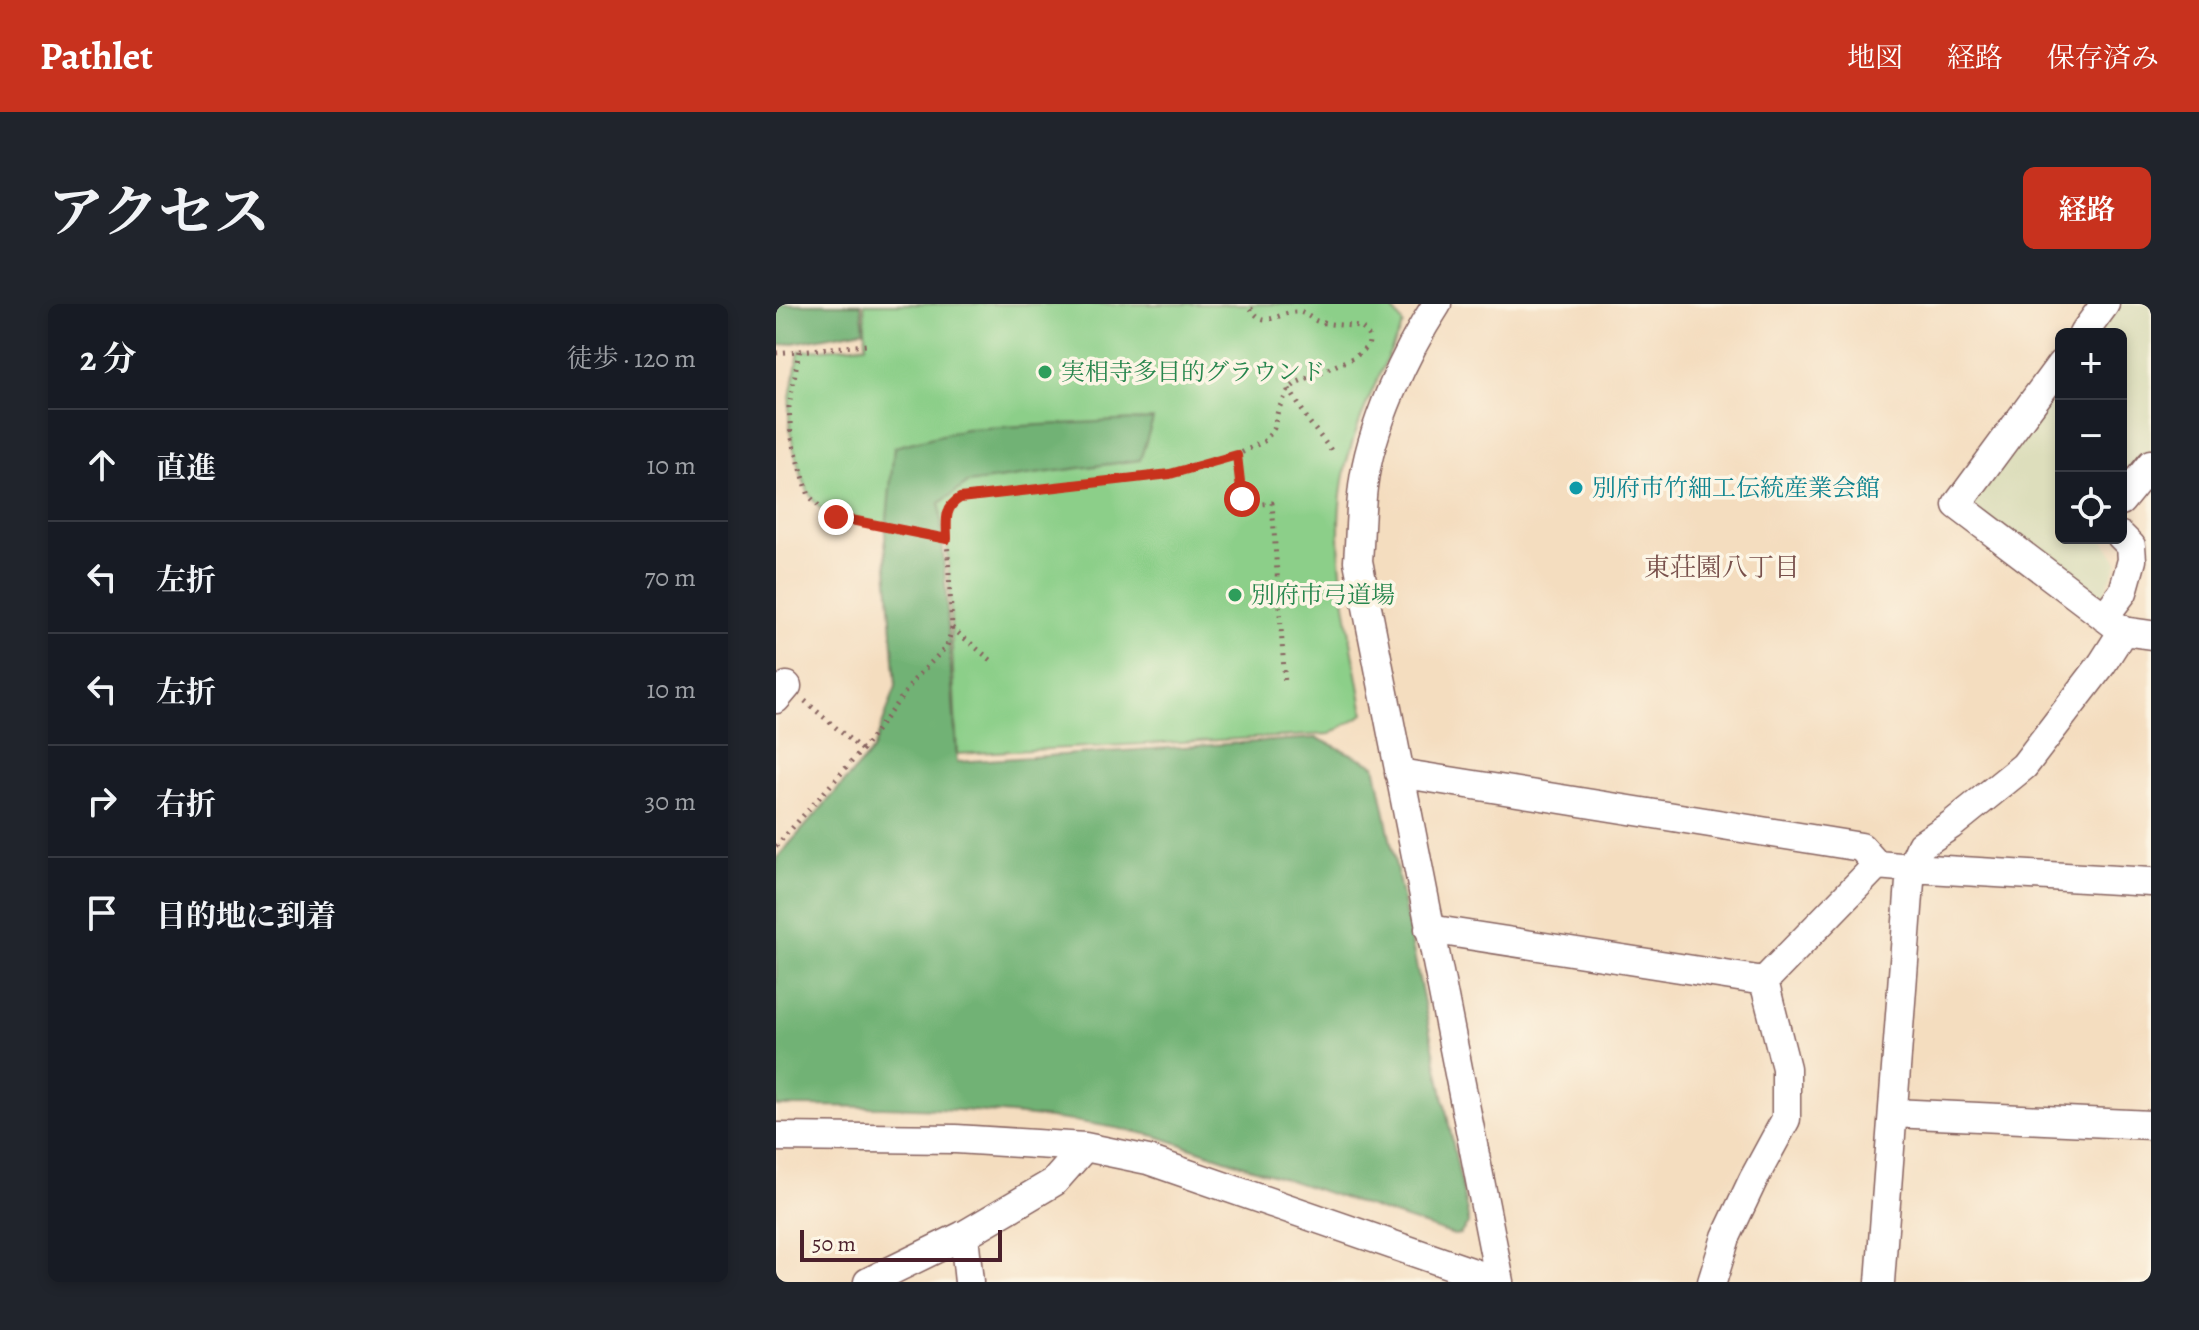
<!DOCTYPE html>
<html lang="ja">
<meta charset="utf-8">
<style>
:root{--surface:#171b24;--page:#20242c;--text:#f1f3f6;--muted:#9ea1a6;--line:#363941;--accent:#c8321e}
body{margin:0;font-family:Alegreya,"Noto Serif JP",serif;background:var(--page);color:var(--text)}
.controls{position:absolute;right:24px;top:24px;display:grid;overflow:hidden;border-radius:12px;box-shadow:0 4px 12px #0003}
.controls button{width:72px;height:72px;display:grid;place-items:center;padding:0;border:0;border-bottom:2px solid var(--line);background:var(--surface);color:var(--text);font:40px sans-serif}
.scale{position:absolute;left:24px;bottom:20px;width:202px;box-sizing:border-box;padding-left:8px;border:4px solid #4a1f2b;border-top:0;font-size:22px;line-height:28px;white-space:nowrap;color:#4a1f2b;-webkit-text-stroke:6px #fcf5e5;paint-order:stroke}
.stop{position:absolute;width:24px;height:24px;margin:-18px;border:6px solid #c8321e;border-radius:50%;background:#fff}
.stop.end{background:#c8321e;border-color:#fff;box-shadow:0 2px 8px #0008}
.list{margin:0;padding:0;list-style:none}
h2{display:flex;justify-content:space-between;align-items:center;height:104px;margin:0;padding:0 32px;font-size:34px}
h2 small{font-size:26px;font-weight:400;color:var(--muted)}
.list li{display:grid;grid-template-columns:52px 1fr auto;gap:24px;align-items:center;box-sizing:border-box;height:112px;padding:0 32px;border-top:2px solid var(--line)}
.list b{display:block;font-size:30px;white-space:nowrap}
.list em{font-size:26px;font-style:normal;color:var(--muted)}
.icon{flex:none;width:44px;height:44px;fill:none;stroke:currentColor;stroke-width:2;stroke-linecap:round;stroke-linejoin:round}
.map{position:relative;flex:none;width:1375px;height:978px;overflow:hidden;border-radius:12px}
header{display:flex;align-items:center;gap:48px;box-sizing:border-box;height:112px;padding:0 40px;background:var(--accent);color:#fff}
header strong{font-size:38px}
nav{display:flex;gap:44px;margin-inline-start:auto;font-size:28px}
.intro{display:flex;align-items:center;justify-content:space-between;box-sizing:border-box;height:192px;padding:0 48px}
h1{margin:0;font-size:56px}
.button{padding:20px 36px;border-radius:12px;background:var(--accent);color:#fff;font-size:28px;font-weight:700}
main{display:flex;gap:48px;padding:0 48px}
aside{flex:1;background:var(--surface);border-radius:12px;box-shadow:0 4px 12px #0003}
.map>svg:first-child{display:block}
.built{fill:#dddebc}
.green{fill:#8ccf89;stroke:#6b775a;stroke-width:2}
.forest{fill:#71b275;stroke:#5e6850;stroke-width:2}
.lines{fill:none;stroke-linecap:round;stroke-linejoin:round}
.minor-casing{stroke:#86625f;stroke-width:31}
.path{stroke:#86625f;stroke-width:5;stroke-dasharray:2 6;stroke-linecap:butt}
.minor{stroke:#fff;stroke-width:28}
.route{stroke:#c8321e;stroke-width:10}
.leisure-dot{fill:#2e9e5b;stroke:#fcf5e5;stroke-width:3}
.culture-dot{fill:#0f9aa8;stroke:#fcf5e5;stroke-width:3}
.labels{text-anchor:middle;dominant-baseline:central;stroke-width:7;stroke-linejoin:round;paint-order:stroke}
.leisure-label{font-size:24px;fill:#27864d;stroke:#fcf5e5;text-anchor:start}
.culture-label{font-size:24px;fill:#0d838f;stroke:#fcf5e5;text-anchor:start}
.neighbourhood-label{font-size:26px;fill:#78504b;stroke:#fcf5e5}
</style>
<header>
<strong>Pathlet</strong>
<nav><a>地図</a><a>経路</a><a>保存済み</a></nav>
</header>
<div class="intro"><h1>アクセス</h1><a class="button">経路</a></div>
<main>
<aside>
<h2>2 分<small>徒歩 · 120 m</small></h2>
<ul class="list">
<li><svg class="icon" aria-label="ahead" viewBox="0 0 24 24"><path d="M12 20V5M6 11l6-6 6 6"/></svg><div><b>直進</b></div><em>10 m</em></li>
<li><svg class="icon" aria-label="left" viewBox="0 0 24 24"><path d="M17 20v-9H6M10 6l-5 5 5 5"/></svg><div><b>左折</b></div><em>70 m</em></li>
<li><svg class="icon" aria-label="left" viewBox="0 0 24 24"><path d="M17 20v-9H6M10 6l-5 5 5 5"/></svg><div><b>左折</b></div><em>10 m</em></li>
<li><svg class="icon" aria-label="right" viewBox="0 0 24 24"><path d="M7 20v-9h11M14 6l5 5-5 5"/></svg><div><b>右折</b></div><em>30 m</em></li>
<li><svg class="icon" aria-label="arrive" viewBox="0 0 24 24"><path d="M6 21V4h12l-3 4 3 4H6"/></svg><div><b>目的地に到着</b></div></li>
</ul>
</aside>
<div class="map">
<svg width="1375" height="978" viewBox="0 0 1375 978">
<rect width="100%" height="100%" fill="#fcf5e5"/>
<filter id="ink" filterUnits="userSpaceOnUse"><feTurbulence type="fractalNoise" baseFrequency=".0125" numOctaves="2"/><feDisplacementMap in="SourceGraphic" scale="16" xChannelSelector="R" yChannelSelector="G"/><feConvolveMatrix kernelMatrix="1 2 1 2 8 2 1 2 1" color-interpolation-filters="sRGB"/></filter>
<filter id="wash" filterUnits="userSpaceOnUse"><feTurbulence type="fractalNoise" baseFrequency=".006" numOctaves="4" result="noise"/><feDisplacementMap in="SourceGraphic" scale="32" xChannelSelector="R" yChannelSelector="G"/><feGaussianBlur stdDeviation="1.8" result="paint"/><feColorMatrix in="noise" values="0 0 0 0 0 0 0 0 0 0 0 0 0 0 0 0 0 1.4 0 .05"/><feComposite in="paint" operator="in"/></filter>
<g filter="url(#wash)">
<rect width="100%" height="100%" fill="#f4ddbf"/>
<path class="built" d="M 1341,0 L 1375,0 L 1375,147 L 1345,178 L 1345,30 L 1319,30 Z
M 1285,78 L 1285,234 L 1326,234 L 1342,257 L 1326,295 L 1195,203 Z"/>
<path class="green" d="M 88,0 L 621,0 L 617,6 L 627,20 C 606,66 582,112 570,161 C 551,243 575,329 588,410 L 554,430 L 181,450 L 171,236 L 74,217 C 64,214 54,211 45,205 C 25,188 12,129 13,104 C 14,85 20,66 23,47 L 90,41 Z"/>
<path class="forest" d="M 0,0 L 85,0 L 88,26 L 0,42 Z
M 377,115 L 364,156 L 192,179 L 164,199 L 181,458 L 541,434 L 599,461 L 692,913 L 692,920 L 684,930 L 678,931 L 380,832 C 255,804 127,802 0,802 L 0,555 L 97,446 L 120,382 L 109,236 L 118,143 L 189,125 Z"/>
</g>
<g filter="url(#ink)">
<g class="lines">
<defs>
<path id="minor" d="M 661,0 C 629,49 594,124 587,183 C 584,207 584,232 582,257 L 724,978
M 1307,30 L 1329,0
M 1285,60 L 1181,201 L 1347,327 L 1375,331
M 1345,197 L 1375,160
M 1328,313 L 1347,288 L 1356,256 L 1355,242 L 1345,232
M 0,395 L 11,382
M 623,469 L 1085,543 L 1101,561 L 1135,564 L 1145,541 L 1175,521 L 1248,462 L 1326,360 L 1347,327
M 653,625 L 988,677 L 1101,561
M 1117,809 L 1375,821
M 0,833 L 180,835 L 309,843 L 372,856 L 724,978
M 188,931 L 193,978
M 92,978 L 188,931 L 278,878 L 309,843
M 936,978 L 950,933 L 977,876 L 1010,815 L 1010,764 L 988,677
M 1104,978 L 1135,564 L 1375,578"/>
</defs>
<use href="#minor" class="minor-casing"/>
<path class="path" d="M 23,47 L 13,103 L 15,131 L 33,192 L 46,205 L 60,213 L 171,235
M 0,49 L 90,41
M 513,85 L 534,119 L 558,150
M 461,151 L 467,202 L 496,199 L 509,380
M 176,324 L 216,357
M 29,397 L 86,446
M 0,542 L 86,446 L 139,375 L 171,342 L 176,324 L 170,216 C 172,202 178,196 190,192 L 394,170 L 461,151 L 490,136 L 498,124 L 502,106 L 513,85 L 522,78 L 579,53 L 592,42 C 595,33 591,27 583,23 C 570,21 556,21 544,18 C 535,16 529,7 520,8 C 502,8 488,27 474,3"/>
<use href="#minor" class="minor"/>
</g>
</g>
<g class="lines" filter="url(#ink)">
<path class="route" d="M 60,213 L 171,235 C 171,219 167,204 184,194 L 394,170 L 461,151 L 466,195"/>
</g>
<g class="leisure-dot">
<circle cx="269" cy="68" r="8"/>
<circle cx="459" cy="291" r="8"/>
</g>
<circle class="culture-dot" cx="800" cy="184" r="8"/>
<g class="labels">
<g class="leisure-label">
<text x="285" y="68">実相寺多目的グラウンド</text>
<text x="475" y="291">別府市弓道場</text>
</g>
<g class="culture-label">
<text x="816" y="184">別府市竹細工伝統産業会館</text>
</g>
<g class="neighbourhood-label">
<text x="946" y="263">東荘園八丁目</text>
</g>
</g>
</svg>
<div class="controls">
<button>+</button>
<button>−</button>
<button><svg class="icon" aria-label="locate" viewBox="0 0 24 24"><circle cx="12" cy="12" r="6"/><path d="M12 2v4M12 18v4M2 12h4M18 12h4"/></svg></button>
</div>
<div class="scale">50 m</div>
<div class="stop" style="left:466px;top:195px"></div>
<div class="stop end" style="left:60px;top:213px"></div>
</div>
</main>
